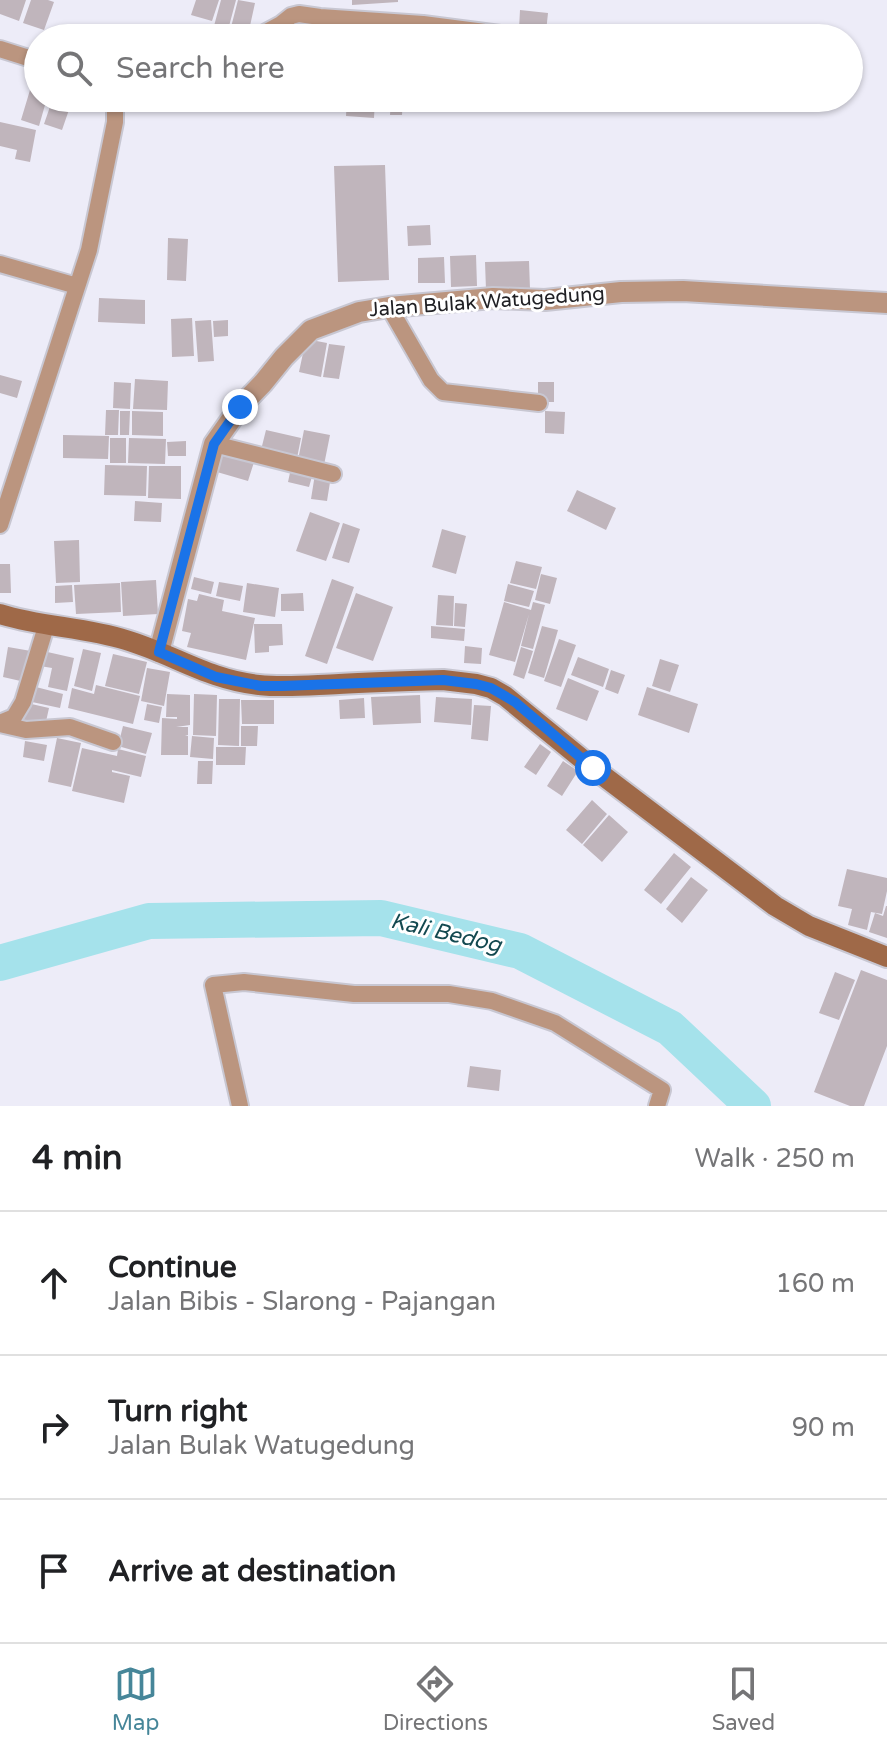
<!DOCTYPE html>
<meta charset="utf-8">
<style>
:root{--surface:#fff;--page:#f6f6f6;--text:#202124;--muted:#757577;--line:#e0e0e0;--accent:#468699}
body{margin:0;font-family:"Varela Round",sans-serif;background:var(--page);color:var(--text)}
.stop{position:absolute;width:24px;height:24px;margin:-18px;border:6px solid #1a73e8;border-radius:50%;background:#fff}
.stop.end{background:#1a73e8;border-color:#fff;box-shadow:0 2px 8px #0008}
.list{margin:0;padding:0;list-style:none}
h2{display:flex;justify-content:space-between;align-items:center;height:104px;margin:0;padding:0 32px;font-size:34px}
h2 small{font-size:26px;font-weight:400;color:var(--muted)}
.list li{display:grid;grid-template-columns:52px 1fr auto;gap:24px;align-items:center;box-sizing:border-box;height:144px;padding:0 32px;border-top:2px solid var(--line)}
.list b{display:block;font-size:30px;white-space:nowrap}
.list p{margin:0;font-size:26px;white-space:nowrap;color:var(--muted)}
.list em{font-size:26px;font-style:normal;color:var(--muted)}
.icon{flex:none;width:44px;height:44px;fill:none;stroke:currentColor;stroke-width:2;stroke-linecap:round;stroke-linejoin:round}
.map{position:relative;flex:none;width:887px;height:1106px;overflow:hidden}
.search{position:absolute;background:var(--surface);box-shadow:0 2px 6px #0004;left:24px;right:24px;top:24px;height:88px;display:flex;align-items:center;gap:20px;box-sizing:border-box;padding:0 28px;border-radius:44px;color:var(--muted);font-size:30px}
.sheet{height:536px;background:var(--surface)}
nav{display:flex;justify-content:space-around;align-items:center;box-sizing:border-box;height:112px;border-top:2px solid var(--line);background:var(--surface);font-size:22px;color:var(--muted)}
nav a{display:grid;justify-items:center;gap:4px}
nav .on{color:var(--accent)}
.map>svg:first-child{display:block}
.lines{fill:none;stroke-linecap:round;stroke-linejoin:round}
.river{stroke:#a5e2eb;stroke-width:36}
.building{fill:#c0b5bc}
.minor-casing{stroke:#c8c7d2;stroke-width:20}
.tertiary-casing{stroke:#c8c7d2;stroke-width:24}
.secondary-casing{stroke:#c8c7d2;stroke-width:24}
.minor{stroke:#bb957f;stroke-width:16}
.tertiary{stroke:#bb957f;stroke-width:20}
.secondary{stroke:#9f6948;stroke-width:20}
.route{stroke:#1a73e8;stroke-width:10}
.labels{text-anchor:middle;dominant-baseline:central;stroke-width:6;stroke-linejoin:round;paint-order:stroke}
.street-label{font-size:20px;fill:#202024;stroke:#fff}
.water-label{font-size:22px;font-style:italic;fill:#134950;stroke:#fff}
</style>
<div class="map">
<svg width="887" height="1106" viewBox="0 0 887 1106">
<rect width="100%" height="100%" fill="#edecf8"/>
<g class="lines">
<path class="river" d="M 0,963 L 149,921 L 381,918 L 520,951 L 670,1028 L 753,1106"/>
</g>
<path class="building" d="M 0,0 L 26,0 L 19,21 L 0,14 Z
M 31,0 L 48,0 L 54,2 L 44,30 L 23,23 Z
M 196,0 L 219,0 L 212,21 L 191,15 Z
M 221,0 L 236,0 L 228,30 L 214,26 Z
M 238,0 L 255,3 L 248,35 L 230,31 Z
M 352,0 L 398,0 L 398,2 L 352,5 Z
M 520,10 L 548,13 L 546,32 L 519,29 Z
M 311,20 L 336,28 L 333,38 L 305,38 Z
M 30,90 L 38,93 L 38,98 L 47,98 L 39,126 L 21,120 Z
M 53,98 L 71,104 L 62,130 L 44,124 Z
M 347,98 L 375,98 L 374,118 L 346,116 Z
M 391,99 L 403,100 L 402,115 L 390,115 Z
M 0,122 L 36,130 L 30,162 L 15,159 L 17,150 L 0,146 Z
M 385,165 L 389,280 L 338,282 L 334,166 Z
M 430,225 L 431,245 L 408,246 L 407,226 Z
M 168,238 L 188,239 L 186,281 L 167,280 Z
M 476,255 L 477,286 L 451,287 L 450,256 Z
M 444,257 L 445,283 L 418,283 L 418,258 Z
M 529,261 L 530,289 L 486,290 L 485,262 Z
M 99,298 L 145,300 L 145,324 L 98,322 Z
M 192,318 L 194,356 L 172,357 L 171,319 Z
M 211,320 L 214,361 L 198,362 L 195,321 Z
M 228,320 L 228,336 L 214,337 L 213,321 Z
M 306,339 L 327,343 L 321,377 L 299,372 Z
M 329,344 L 345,346 L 339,379 L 323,377 Z
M 0,375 L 22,381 L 17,398 L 0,393 Z
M 135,379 L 168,381 L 167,410 L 133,409 Z
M 114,382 L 131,383 L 130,409 L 113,408 Z
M 538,382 L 554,382 L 554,402 L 538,402 Z
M 106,410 L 119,410 L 118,435 L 105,435 Z
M 120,411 L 130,411 L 129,435 L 120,435 Z
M 132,411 L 163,412 L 163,436 L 132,435 Z
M 545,411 L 565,412 L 564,434 L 545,433 Z
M 266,430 L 301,438 L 297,458 L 261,450 Z
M 304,430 L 330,435 L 324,465 L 298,460 Z
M 63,435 L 109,436 L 108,459 L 63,458 Z
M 110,438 L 126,438 L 126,463 L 110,463 Z
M 129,438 L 166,439 L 165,464 L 128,463 Z
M 186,441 L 186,456 L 168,456 L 167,442 Z
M 223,450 L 255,459 L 248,481 L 217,472 Z
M 105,465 L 147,466 L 146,496 L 104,495 Z
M 149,466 L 181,466 L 181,499 L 148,498 Z
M 291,468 L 313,473 L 309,487 L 288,482 Z
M 315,474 L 331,476 L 327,501 L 311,499 Z
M 577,490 L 616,508 L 606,530 L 567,511 Z
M 135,501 L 162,503 L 161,522 L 134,521 Z
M 310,512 L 340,523 L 326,561 L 296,551 Z
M 343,523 L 360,529 L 349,563 L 332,558 Z
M 442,529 L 466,536 L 456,574 L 432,567 Z
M 79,540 L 80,582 L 56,583 L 54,541 Z
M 516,561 L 542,567 L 536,589 L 510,583 Z
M 0,564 L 10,564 L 11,593 L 0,593 Z
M 541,574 L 557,578 L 550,604 L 535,600 Z
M 194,577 L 214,582 L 211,594 L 191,589 Z
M 332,579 L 354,587 L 327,664 L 305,656 Z
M 156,580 L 158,614 L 123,616 L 121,582 Z
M 219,582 L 243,586 L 240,601 L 216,596 Z
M 120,583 L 121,612 L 76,614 L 74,585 Z
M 247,583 L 279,588 L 275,617 L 243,612 Z
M 508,584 L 534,591 L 529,607 L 504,601 Z
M 72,585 L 73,602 L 55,603 L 55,586 Z
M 303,593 L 304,611 L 281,611 L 281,594 Z
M 356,593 L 393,607 L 373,661 L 336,648 Z
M 199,594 L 224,600 L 222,611 L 255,618 L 246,660 L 187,647 L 191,633 L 182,631 L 188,599 L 197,601 Z
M 438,595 L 454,596 L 453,626 L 436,625 Z
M 504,602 L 531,610 L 533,602 L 545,605 L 533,649 L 521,646 L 529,614 L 515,662 L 489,655 Z
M 455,603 L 467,604 L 465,627 L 454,626 Z
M 254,624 L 282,624 L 283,645 L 269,646 L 269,652 L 255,653 Z
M 431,626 L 465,629 L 464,641 L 431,638 Z
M 542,626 L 558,630 L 544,678 L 528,673 Z
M 559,639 L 576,645 L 561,687 L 544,681 Z
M 465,646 L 482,648 L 481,664 L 464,663 Z
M 8,647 L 31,651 L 25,682 L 3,677 Z
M 521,647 L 533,651 L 524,679 L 513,675 Z
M 83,649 L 101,653 L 92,691 L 74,686 Z
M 43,651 L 74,658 L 67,691 L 48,687 L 52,668 L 40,666 Z
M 113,654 L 147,662 L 139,694 L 105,686 Z
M 578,657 L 609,669 L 603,687 L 571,675 Z
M 660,659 L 679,665 L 670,692 L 652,686 Z
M 147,668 L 170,672 L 164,706 L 141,701 Z
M 611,670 L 625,675 L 618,694 L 605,689 Z
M 568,678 L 599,691 L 587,721 L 556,709 Z
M 96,685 L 140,696 L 133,724 L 68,708 L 72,688 L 94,694 Z
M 36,687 L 63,694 L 60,708 L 32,702 Z
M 647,687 L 698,704 L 689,733 L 638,715 Z
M 167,694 L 190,695 L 190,725 L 176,727 L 188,727 L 188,735 L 185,736 L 188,736 L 188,755 L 161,755 L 162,718 L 177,719 L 177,717 L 166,717 Z
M 194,694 L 217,695 L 216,736 L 193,735 Z
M 420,695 L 421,723 L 373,725 L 371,697 Z
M 436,697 L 472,699 L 471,725 L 434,722 Z
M 364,698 L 365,718 L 340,719 L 339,700 Z
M 219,699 L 240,699 L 239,746 L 218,745 Z
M 241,700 L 274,700 L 274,724 L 242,724 Z
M 27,703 L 49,708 L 45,726 L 23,721 Z
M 147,704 L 162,707 L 159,723 L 144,720 Z
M 474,705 L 491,706 L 488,741 L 471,739 Z
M 123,726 L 152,733 L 146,754 L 118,746 Z
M 241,726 L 258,726 L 257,746 L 241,746 Z
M 192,736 L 214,738 L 213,759 L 190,757 Z
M 57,738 L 81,743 L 71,787 L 48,782 Z
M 25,741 L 47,745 L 44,761 L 23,757 Z
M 540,744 L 551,752 L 536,775 L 524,767 Z
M 216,747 L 246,747 L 245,765 L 216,765 Z
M 82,748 L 117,756 L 118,749 L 146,756 L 141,777 L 112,770 L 112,772 L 130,776 L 124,803 L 72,791 Z
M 198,761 L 213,761 L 212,784 L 197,784 Z
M 563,761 L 578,771 L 562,796 L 547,786 Z
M 592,800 L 607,814 L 582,844 L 566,830 Z
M 609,815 L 628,832 L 602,862 L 583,845 Z
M 674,853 L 691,867 L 661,904 L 644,890 Z
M 847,869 L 887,878 L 887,891 L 882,914 L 871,912 L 867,930 L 848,925 L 852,909 L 838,906 Z
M 691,877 L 708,890 L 682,923 L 666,909 Z
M 886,906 L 887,906 L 887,938 L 869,932 L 875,913 L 883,916 Z
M 861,970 L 887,980 L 887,1046 L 864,1106 L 850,1106 L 814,1092 Z
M 835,972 L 855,980 L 839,1020 L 819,1013 Z
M 470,1066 L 501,1070 L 499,1091 L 467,1087 Z"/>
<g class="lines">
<defs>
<path id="minor" d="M 255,38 L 281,24 L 291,16 L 299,14 L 320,17 L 423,24 L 500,34
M 0,49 L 38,61
M 0,264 L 77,286
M 389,307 L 431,380 L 443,392 L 539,403
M 214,444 L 333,474
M 0,525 L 89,250 L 115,122 L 115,98
M 0,723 L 14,717 L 23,702 L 47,623
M 0,724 L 26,730 L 70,727 L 113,742
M 240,1106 L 213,985 L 244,982 L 354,994 L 449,994 L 492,1001 L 555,1023 L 662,1090 L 657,1106"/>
<path id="tertiary" d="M 159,652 L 214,444 L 240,407 L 263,383 L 284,357 L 311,330 L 359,312 L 389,307 L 493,298 L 545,300 L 621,292 L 683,291 L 887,303"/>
<path id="secondary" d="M 0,614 C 41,627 85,627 126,640 C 173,654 209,680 259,685 C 285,688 312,685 339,684 C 373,682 408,681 443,680 L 476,684 L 491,688 L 505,696 L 593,768 L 775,906 L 809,926 L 887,957"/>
</defs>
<use href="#minor" class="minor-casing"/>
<use href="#tertiary" class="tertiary-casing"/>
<use href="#secondary" class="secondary-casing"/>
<use href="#minor" class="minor"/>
<use href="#tertiary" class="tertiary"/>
<use href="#secondary" class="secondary"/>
</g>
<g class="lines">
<path class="route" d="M 240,407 L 214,444 L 159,652 L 216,677 L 261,686 L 281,686 L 443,680 L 476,684 L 491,688 L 515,702 L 593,768"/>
</g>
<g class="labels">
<g class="street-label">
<text transform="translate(487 302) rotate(-4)">Jalan Bulak Watugedung</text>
</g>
<g class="water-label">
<text transform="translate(446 933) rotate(13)">Kali Bedog</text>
</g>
</g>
</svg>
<div class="stop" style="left:593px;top:768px"></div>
<div class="stop end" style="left:240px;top:407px"></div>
<div class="search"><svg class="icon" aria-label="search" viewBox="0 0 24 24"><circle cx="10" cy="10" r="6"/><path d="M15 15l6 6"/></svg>Search here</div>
</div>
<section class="sheet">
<h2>4 min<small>Walk · 250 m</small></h2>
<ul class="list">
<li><svg class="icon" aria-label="ahead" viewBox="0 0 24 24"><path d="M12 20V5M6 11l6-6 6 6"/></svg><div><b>Continue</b><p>Jalan Bibis - Slarong - Pajangan</p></div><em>160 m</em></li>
<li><svg class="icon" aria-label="right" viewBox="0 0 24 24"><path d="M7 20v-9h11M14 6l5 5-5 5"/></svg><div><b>Turn right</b><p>Jalan Bulak Watugedung</p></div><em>90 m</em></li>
<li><svg class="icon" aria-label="arrive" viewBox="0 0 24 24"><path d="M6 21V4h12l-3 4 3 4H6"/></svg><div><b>Arrive at destination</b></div></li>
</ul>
</section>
<nav>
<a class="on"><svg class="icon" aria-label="map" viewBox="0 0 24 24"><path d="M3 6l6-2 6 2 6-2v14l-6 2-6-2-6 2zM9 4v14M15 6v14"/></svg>Map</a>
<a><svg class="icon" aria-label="directions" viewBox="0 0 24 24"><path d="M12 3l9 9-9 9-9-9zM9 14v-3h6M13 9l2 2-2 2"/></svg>Directions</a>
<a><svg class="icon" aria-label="saved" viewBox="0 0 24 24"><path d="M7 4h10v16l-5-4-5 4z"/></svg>Saved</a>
</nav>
